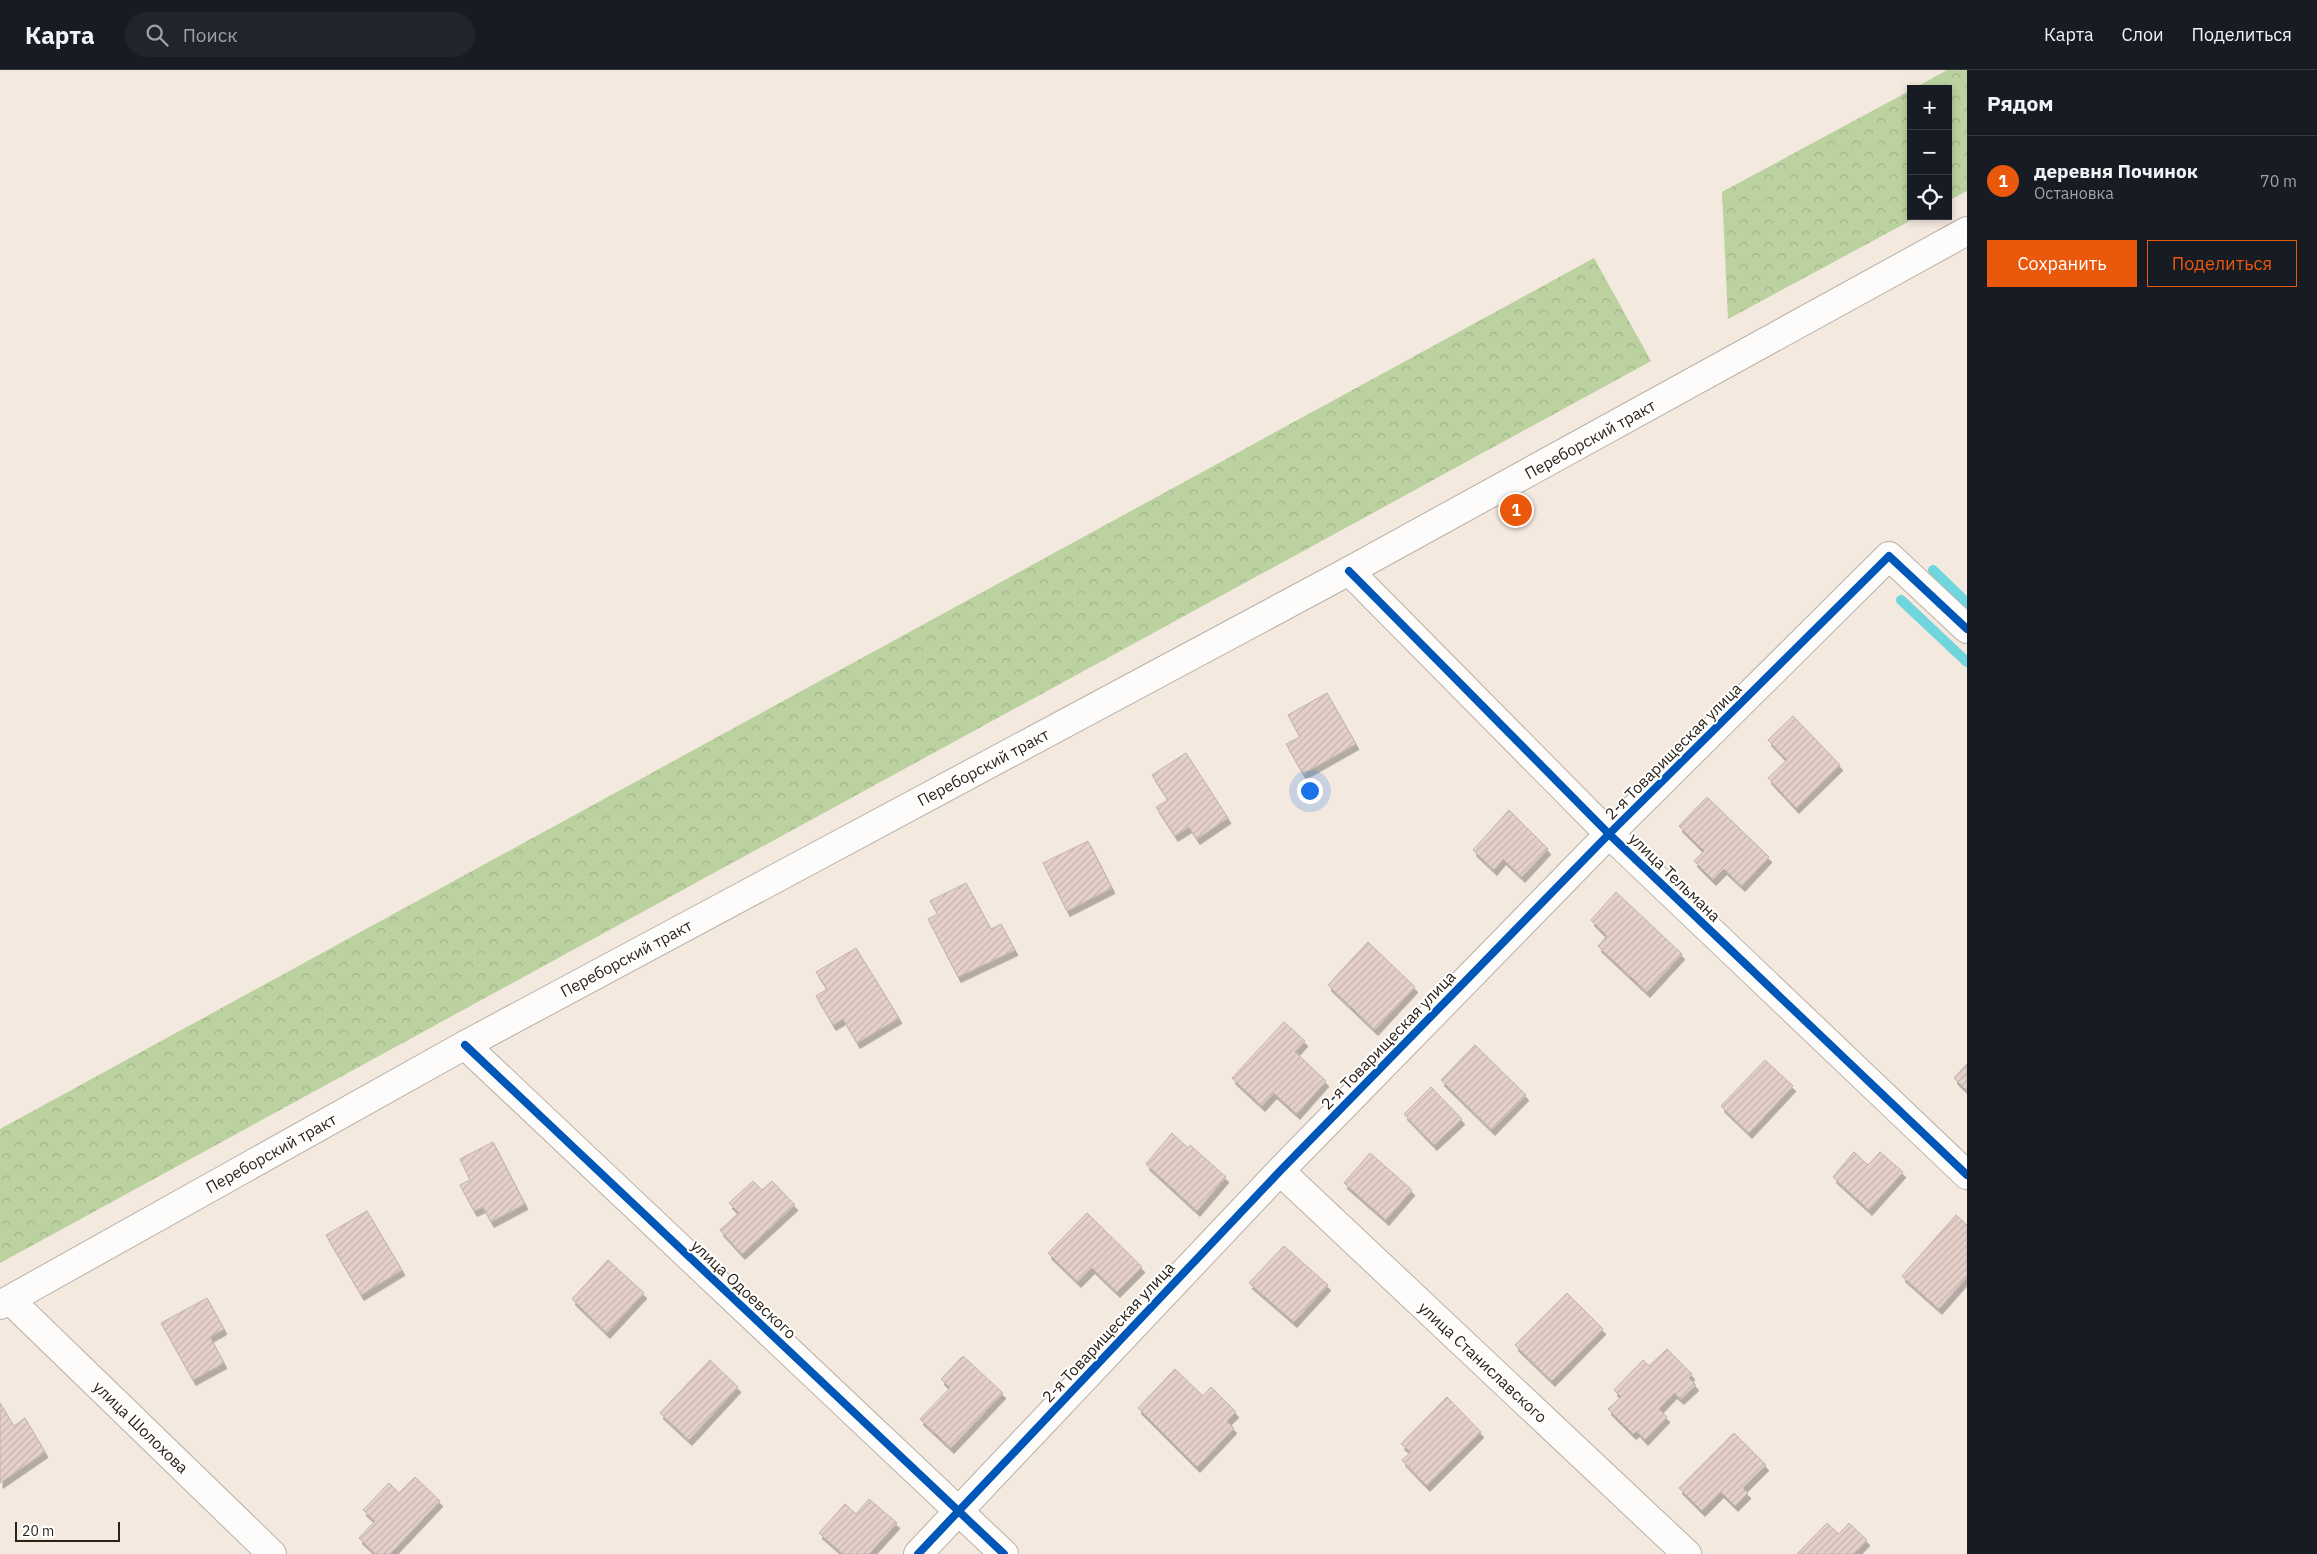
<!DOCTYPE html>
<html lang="ru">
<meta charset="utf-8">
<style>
:root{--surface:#171b24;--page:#20242c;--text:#f1f3f6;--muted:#9ea1a6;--line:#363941;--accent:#ea580c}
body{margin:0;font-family:"IBM Plex Sans",sans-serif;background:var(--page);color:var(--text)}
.controls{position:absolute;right:15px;top:15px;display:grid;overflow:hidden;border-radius:0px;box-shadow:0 2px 8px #0003}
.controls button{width:45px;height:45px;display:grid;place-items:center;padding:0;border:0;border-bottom:1px solid var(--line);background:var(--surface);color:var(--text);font:25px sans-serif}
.scale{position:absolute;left:15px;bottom:12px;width:105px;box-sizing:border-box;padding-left:5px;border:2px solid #2c2218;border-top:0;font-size:14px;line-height:18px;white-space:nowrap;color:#2c2218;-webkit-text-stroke:4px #fff;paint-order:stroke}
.you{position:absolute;left:1309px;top:720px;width:18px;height:18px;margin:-12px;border:4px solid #fff;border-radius:50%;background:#1a73e8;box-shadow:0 0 0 8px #1a73e833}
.badge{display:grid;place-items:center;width:32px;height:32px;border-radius:50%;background:var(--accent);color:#fff;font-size:16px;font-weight:700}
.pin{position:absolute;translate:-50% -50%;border:2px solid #fff;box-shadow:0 1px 5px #0006}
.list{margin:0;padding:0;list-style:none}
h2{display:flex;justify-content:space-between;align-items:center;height:65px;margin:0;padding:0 20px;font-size:21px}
h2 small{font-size:16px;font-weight:400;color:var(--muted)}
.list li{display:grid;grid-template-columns:32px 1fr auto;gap:15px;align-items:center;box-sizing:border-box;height:90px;padding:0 20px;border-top:1px solid var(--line)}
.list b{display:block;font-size:19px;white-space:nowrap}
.list p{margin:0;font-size:16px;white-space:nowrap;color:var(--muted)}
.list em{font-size:16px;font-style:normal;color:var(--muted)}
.actions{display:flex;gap:10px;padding:15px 20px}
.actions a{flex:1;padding:11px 0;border:1px solid var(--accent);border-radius:0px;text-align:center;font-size:18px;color:var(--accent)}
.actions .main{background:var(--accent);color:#fff}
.icon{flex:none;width:28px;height:28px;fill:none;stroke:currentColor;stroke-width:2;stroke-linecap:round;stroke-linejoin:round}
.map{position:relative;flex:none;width:1967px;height:1484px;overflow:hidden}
header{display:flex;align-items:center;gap:30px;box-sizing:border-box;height:70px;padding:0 25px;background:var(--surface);border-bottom:1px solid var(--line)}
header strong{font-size:24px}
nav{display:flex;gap:28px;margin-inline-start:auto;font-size:18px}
.search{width:350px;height:45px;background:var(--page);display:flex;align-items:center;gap:12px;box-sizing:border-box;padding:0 18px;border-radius:28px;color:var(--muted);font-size:19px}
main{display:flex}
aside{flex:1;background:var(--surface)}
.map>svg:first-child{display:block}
.forest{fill:url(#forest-crowns)}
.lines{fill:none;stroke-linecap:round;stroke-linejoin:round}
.stream{stroke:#70d5dd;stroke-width:10}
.building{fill:url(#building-hatch);stroke:#bfb3ac;filter:url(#shadow)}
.minor-casing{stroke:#b9b0a6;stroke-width:30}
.major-casing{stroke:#b9b0a6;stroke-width:30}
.minor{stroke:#fdfcfa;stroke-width:28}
.major{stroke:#fdfcfa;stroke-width:28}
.cycleway-casing{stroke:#fff;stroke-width:11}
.cycleway{stroke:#0057b8;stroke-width:8}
.labels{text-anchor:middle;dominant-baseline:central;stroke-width:4;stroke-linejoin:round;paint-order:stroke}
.street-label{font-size:16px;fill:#2c2218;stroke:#fff}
</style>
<header>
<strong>Карта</strong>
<div class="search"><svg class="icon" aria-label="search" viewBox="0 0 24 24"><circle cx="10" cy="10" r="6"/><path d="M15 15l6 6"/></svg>Поиск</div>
<nav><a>Карта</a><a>Слои</a><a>Поделиться</a></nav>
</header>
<main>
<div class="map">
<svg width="1967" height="1484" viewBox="0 0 1967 1484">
<defs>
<pattern id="forest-crowns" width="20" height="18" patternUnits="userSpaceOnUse" patternTransform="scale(1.25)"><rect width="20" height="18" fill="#bbd2a0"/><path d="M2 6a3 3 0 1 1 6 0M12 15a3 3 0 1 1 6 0" fill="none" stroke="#a1b489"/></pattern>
<pattern id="building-hatch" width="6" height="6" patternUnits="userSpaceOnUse" patternTransform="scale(1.25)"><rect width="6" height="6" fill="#e6d1ca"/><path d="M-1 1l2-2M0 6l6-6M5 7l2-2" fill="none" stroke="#c5b3ad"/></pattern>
<filter id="shadow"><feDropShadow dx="3" dy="5.5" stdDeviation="0" flood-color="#0004"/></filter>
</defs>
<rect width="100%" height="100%" fill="#f4e9de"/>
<path class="forest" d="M 1947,0 L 1967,0 L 1967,121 L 1948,131 L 1948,19 L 1913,19 Z
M 1911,20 L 1911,146 L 1919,146 L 1728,249 L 1722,122 Z
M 1594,188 L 1651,291 L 0,1193 L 0,1059 Z"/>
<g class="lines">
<path class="stream" d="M 1933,500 L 1967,533
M 1901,530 L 1967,592"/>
</g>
<path class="building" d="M 1327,623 L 1356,674 L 1303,704 L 1286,674 L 1300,667 L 1288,645 Z
M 1793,646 L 1840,695 L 1796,738 L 1768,708 L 1787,690 L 1768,670 Z
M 1186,683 L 1228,748 L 1197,769 L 1189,757 L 1175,766 L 1156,737 L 1168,730 L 1152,705 Z
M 1707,727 L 1769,787 L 1742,816 L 1724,799 L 1713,810 L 1694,791 L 1704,781 L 1679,756 Z
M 1509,740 L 1548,779 L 1522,807 L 1503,789 L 1494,800 L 1473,780 Z
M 1088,771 L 1112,818 L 1067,841 L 1043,793 Z
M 966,813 L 991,859 L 1001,854 L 1015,880 L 958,907 L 928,849 L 938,844 L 930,831 Z
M 1616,822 L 1682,884 L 1647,922 L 1598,876 L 1607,866 L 1591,850 Z
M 1368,872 L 1415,917 L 1375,960 L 1328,915 Z
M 856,878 L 899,948 L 857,973 L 843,949 L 833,955 L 816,926 L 827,919 L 816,902 Z
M 1284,952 L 1305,971 L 1295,982 L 1326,1011 L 1297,1044 L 1274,1023 L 1262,1036 L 1232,1008 Z
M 1475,975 L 1526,1025 L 1492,1060 L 1441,1010 Z
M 1765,990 L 1793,1016 L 1749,1063 L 1721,1036 Z
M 1967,994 L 1967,1021 L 1954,1008 Z
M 1431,1017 L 1462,1049 L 1434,1075 L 1404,1044 Z
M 1172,1063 L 1188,1078 L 1190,1075 L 1226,1107 L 1197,1141 L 1146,1094 Z
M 493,1072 L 525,1134 L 491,1152 L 483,1137 L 474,1141 L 460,1115 L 470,1110 L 460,1089 Z
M 1854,1082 L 1868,1095 L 1880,1082 L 1903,1102 L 1869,1140 L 1833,1107 Z
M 1370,1083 L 1412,1120 L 1386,1150 L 1344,1113 Z
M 753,1111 L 762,1120 L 772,1111 L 795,1135 L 742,1184 L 720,1160 L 739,1143 L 729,1133 Z
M 367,1141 L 402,1200 L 361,1225 L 326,1165 Z
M 1087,1143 L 1142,1197 L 1117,1222 L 1092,1198 L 1078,1212 L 1048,1183 Z
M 1956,1145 L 1967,1155 L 1967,1207 L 1939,1239 L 1902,1206 Z
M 1284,1176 L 1328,1215 L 1294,1252 L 1249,1213 Z
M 608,1190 L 644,1223 L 607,1263 L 572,1229 Z
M 1567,1223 L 1603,1259 L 1552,1311 L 1515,1275 Z
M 207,1228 L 224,1259 L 210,1267 L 224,1293 L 193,1310 L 161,1253 Z
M 1667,1279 L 1692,1304 L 1689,1308 L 1696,1315 L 1681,1329 L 1674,1323 L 1659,1339 L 1667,1347 L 1645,1370 L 1637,1361 L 1633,1364 L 1608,1339 L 1621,1327 L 1614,1320 L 1643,1290 L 1649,1296 Z
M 963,1286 L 1003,1323 L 951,1378 L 920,1349 L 950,1318 L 941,1309 Z
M 710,1290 L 738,1317 L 689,1370 L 660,1343 Z
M 1175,1299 L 1203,1326 L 1211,1317 L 1236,1342 L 1227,1351 L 1234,1358 L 1197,1397 L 1138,1338 Z
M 1447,1327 L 1481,1362 L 1427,1416 L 1402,1390 L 1411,1382 L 1401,1374 Z
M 0,1333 L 14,1356 L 25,1348 L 45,1382 L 0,1413 Z
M 1734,1363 L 1766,1395 L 1743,1418 L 1748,1423 L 1735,1436 L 1721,1422 L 1702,1441 L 1679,1418 Z
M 415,1407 L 440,1431 L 390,1484 L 376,1484 L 359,1468 L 375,1451 L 363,1440 L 389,1413 L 399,1423 Z
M 869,1429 L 897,1453 L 869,1484 L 843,1484 L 819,1463 L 845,1434 L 856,1444 Z
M 1827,1453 L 1839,1464 L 1849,1453 L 1867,1470 L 1854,1484 L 1797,1484 Z"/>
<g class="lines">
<defs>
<path id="minor" d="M 1349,501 L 1609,764 L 1967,1105
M 465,975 L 1004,1484
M 1280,1101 L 1687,1484
M 10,1230 L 272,1484
M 918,1484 L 1280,1101 L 1609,764 L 1889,486 L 1967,559"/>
<path id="major" d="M 0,1235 L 465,975 L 1349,501 L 1967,161"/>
</defs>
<use href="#minor" class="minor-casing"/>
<use href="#major" class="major-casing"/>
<use href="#minor" class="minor"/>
<use href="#major" class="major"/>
<defs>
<path id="cycleway" d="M 1349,501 L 1609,764 L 1967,1105
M 465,975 L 1004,1484
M 918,1484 L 1280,1101 L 1609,764 L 1889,486 L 1967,559"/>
</defs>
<use href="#cycleway" class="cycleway-casing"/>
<use href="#cycleway" class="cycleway"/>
</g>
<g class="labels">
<g class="street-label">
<text transform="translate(1590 369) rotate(-29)">Переборский тракт</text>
<text transform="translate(1673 681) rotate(-45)">2-я Товарищеская улица</text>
<text transform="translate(983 697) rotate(-28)">Переборский тракт</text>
<text transform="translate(1675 807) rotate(44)">улица Тельмана</text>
<text transform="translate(626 888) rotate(-28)">Переборский тракт</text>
<text transform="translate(1388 970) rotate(-46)">2-я Товарищеская улица</text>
<text transform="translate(271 1083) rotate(-29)">Переборский тракт</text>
<text transform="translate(744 1219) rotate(43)">улица Одоевского</text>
<text transform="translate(1108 1262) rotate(-47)">2-я Товарищеская улица</text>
<text transform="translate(1483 1292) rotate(43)">улица Станиславского</text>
<text transform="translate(141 1357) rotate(44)">улица Шолохова</text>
</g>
</g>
</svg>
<div class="controls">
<button>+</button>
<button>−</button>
<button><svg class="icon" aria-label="locate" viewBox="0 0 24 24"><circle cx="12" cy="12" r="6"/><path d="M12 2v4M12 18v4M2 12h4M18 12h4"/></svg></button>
</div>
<div class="scale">20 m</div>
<div class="you"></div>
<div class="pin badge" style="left:1516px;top:440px">1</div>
</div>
<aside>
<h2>Рядом<small></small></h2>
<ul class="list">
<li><span class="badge">1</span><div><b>деревня Починок</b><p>Остановка</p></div><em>70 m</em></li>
</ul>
<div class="actions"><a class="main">Сохранить</a><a>Поделиться</a></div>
</aside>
</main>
